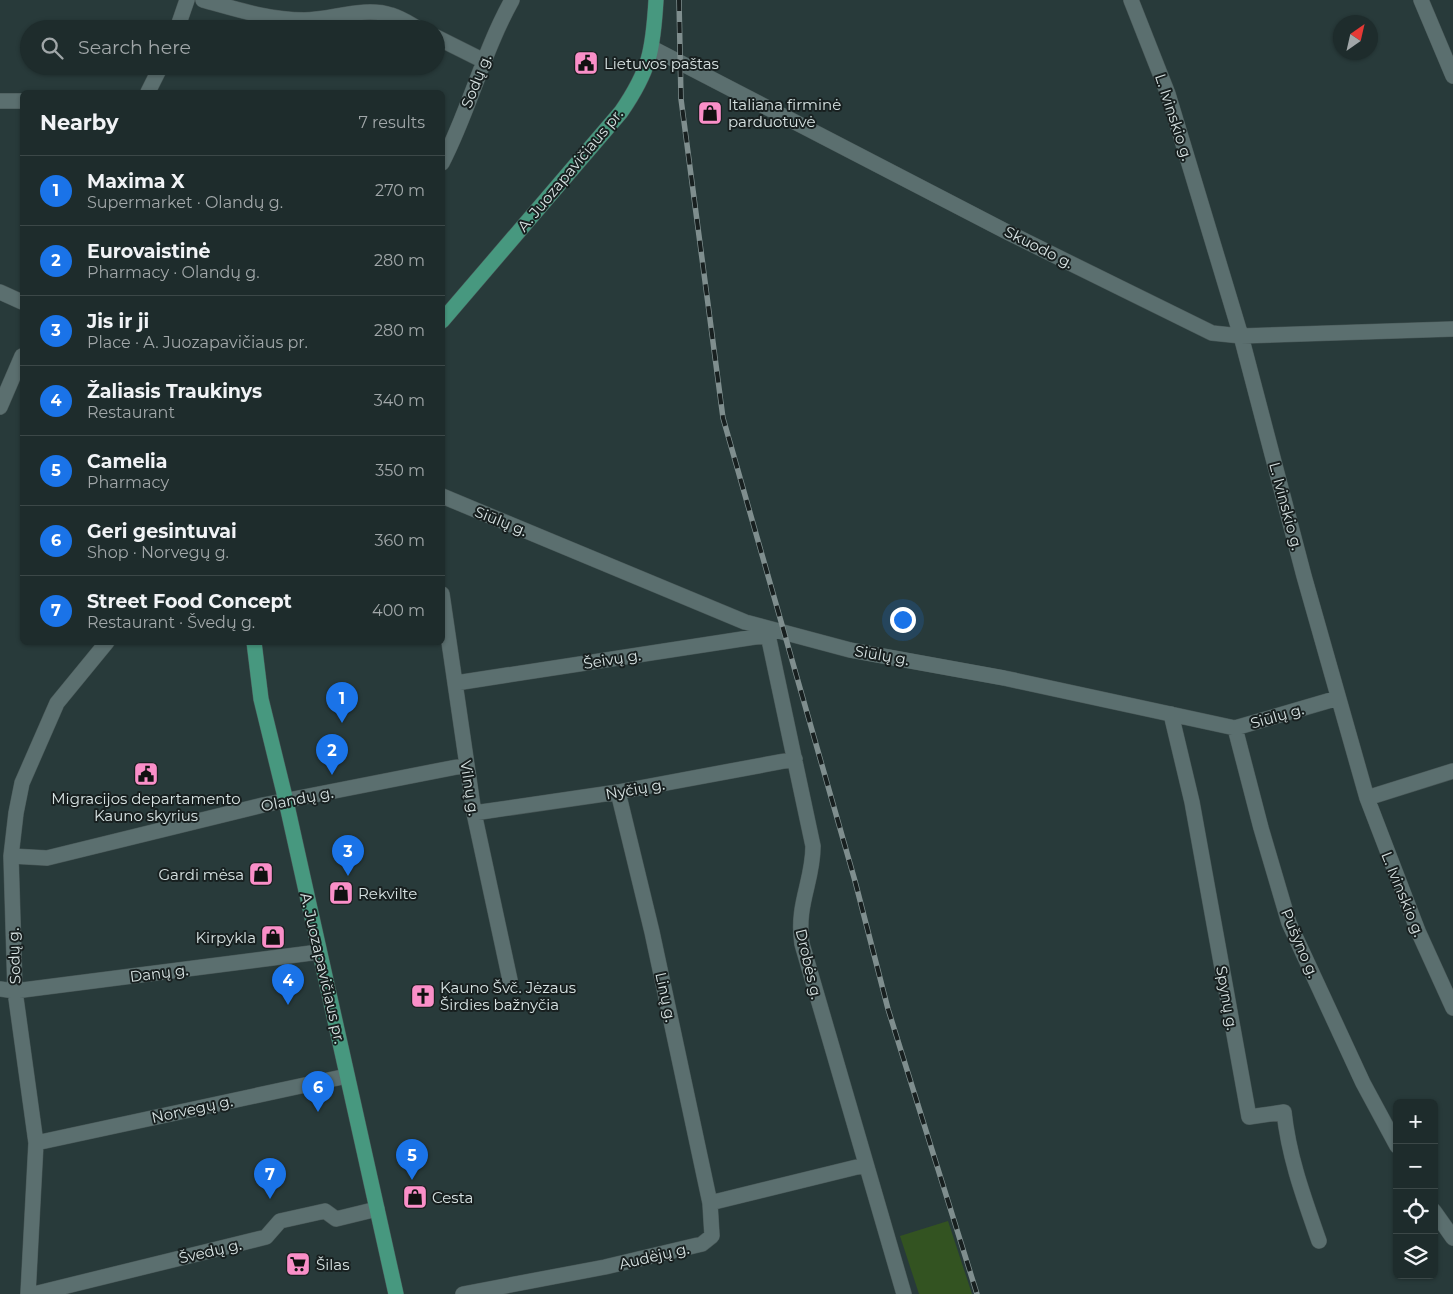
<!DOCTYPE html>
<meta charset="utf-8">
<style>
:root{--surface:#1e2c2c;--page:#263434;--text:#f1f3f6;--muted:#a1a7a9;--line:#3c4848;--accent:#1a73e8}
body{margin:0;font-family:Montserrat,sans-serif;background:var(--page);color:var(--text)}
.controls{position:absolute;right:15px;bottom:15px;display:grid;overflow:hidden;border-radius:8px;box-shadow:0 1px 4px #0004}
.controls button{width:45px;height:45px;display:grid;place-items:center;padding:0;border:0;border-bottom:1px solid var(--line);background:var(--surface);color:var(--text);font:25px sans-serif}
.compass{position:absolute;left:1333px;top:15px;width:45px;height:45px;border-radius:50%;background:var(--surface);box-shadow:0 1px 4px #0004;rotate:34deg}
.you{position:absolute;left:902px;top:619px;width:18px;height:18px;margin:-12px;border:4px solid #fff;border-radius:50%;background:#1a73e8;box-shadow:0 0 0 8px #1a73e833}
.badge{display:grid;place-items:center;width:32px;height:32px;border-radius:50%;background:var(--accent);color:#fff;font-size:16px;font-weight:700}
.pin{position:absolute;translate:-50% -41px;filter:drop-shadow(0 1px 2px #0008)}
.pin::after{content:'';position:absolute;top:26px;width:18px;height:15px;background:inherit;clip-path:polygon(0 0,100% 0,50% 100%)}
.list{margin:0;padding:0;list-style:none}
h2{display:flex;justify-content:space-between;align-items:center;height:65px;margin:0;padding:0 20px;font-size:21px}
h2 small{font-size:16px;font-weight:400;color:var(--muted)}
.list li{display:grid;grid-template-columns:32px 1fr auto;gap:15px;align-items:center;box-sizing:border-box;height:70px;padding:0 20px;border-top:1px solid var(--line)}
.list b{display:block;font-size:19px;white-space:nowrap}
.list p{margin:0;font-size:16px;white-space:nowrap;color:var(--muted)}
.list em{font-size:16px;font-style:normal;color:var(--muted)}
.icon{flex:none;width:28px;height:28px;fill:none;stroke:currentColor;stroke-width:2;stroke-linecap:round;stroke-linejoin:round}
.map{position:relative;flex:none;width:1453px;height:1294px;overflow:hidden}
.search{position:absolute;background:var(--surface);box-shadow:0 1px 4px #0004;left:20px;top:20px;width:425px;height:55px;display:flex;align-items:center;gap:12px;box-sizing:border-box;padding:0 18px;border-radius:28px;color:var(--muted);font-size:19px}
.panel{position:absolute;background:var(--surface);box-shadow:0 1px 4px #0004;left:20px;top:90px;width:425px;height:555px;border-radius:8px}
.map>svg:first-child{display:block}
.pitch{fill:#335321}
.lines{fill:none;stroke-linecap:round;stroke-linejoin:round}
.minor-casing{stroke:#485757;stroke-width:16}
.major-casing{stroke:#485757;stroke-width:16}
.minor{stroke:#5b6f6f;stroke-width:15}
.major{stroke:#47987f;stroke-width:15}
.rail-casing{stroke:#7f8e8e;stroke-width:5.5}
.rail{stroke:#182020;stroke-width:4;stroke-dasharray:11;stroke-linecap:butt}
.labels{text-anchor:middle;dominant-baseline:central;stroke-width:4;stroke-linejoin:round;paint-order:stroke}
.poi-label{font-size:15px;fill:#d8e3e3;stroke:#182020;text-anchor:start}
.street-label{font-size:15px;fill:#d8e3e3;stroke:#182020}
</style>
<div class="map">
<svg width="1453" height="1294" viewBox="0 0 1453 1294">
<rect width="100%" height="100%" fill="#283a3a"/>
<path class="pitch" d="M 948,1221 L 972,1294 L 919,1294 L 900,1236 Z"/>
<g class="lines">
<defs>
<path id="minor" d="M 203,0 C 236,9 269,20 304,20 C 331,20 364,6 391,15 C 401,18 410,24 419,29
M 1131,0 L 1168,94 L 1241,336 L 1304,576 L 1367,798 L 1418,931 L 1453,1008
M 1421,0 L 1453,76
M 177,29 L 187,0
M 436,37 L 484,61
M 652,48 L 1009,233 L 1212,333 L 1241,336 L 1453,329
M 148,92 L 161,66
M 0,101 L 22,101
M 442,163 C 469,111 483,52 512,0
M 0,292 L 22,302
M 0,407 L 22,356
M 442,496 L 745,622 L 850,650 L 1004,678 L 1235,728 L 1338,698
M 442,594 L 474,813 L 510,980
M 770,629 L 768,635 L 813,846 C 813,882 796,904 802,944 L 904,1294
M 456,683 L 768,635
M 1171,714 L 1192,802 L 1249,1117 L 1284,1112 C 1289,1158 1304,1198 1319,1241
M 1235,728 L 1261,828 L 1289,923 L 1363,1083 L 1397,1146
M 618,792 L 652,932 L 710,1203
M 1367,798 L 1453,771
M 474,813 L 618,792 L 795,759
M 11,856 L 47,858 L 263,805 L 467,765
M 0,989 L 15,991 L 319,952
M 36,1143 L 347,1076
M 1434,1211 L 1453,1238
M 28,1294 L 36,1143 L 15,991 L 11,856 L 16,813 L 22,783 L 57,703 L 107,642
M 34,1294 L 266,1237 L 280,1221 L 325,1211 L 336,1219 L 377,1209
M 463,1294 L 605,1267 L 702,1244 L 712,1236 L 710,1203 L 865,1165"/>
<path id="major" d="M 442,321 L 621,112 C 650,70 653,50 656,0
M 254,642 L 261,699 L 286,801 L 396,1294"/>
</defs>
<use href="#minor" class="minor-casing"/>
<use href="#major" class="major-casing"/>
<use href="#minor" class="minor"/>
<use href="#major" class="major"/>
<defs>
<path id="rail" d="M 679,0 L 681,99 L 723,418 L 855,881 L 888,1009 L 977,1294"/>
</defs>
<use href="#rail" class="rail-casing"/>
<use href="#rail" class="rail"/>
</g>
<defs>
<symbol id="civic-square" viewBox="-11 -11 22 22"><rect x="-9" y="-9" width="18" height="18" rx="4" fill="#fa8fc8" stroke="#182020"/><path d="M-.6-6.5H3V-4.5H.6V-3L4-1V1h2V6H-6V1h2V-1L-.6-3ZM-1.2 2.5V6h2.4V2.5Z" fill="#111"/></symbol>
<symbol id="shop-square" viewBox="-11 -11 22 22"><rect x="-9" y="-9" width="18" height="18" rx="4" fill="#fa8fc8" stroke="#182020"/><path d="M-5-2.5h2.3a2.7 3.5 0 0 1 5.4 0H5L5.5 6h-11ZM-1.5-2.5h3a1.5 2.3 0 0 0-3 0Z" fill="#111"/></symbol>
<symbol id="church-square" viewBox="-11 -11 22 22"><rect x="-9" y="-9" width="18" height="18" rx="4" fill="#fa8fc8" stroke="#182020"/><path d="M-1.2-6h2.4v3.5h3.3v2.4h-3.3V6h-2.4V-.1h-3.3v-2.4h3.3Z" fill="#111"/></symbol>
<symbol id="supermarket-square" viewBox="-11 -11 22 22"><rect x="-9" y="-9" width="18" height="18" rx="4" fill="#fa8fc8" stroke="#182020"/><path d="M-6-5.5h2.5l.6 2H6L4.5 2H-2.5L-4.4-4H-6ZM-1.5 3.2a1.3 1.3 0 1 0 .1 0ZM3 3.2a1.3 1.3 0 1 0 .1 0Z" fill="#111"/></symbol>
</defs>
<g fill-rule="evenodd">
<use href="#civic-square" x="572" y="49" width="28" height="28"/>
<use href="#shop-square" x="696" y="99" width="28" height="28"/>
<use href="#civic-square" x="132" y="760" width="28" height="28"/>
<use href="#shop-square" x="247" y="860" width="28" height="28"/>
<use href="#shop-square" x="327" y="879" width="28" height="28"/>
<use href="#shop-square" x="259" y="923" width="28" height="28"/>
<use href="#church-square" x="409" y="982" width="28" height="28"/>
<use href="#shop-square" x="401" y="1183" width="28" height="28"/>
<use href="#supermarket-square" x="284" y="1250" width="28" height="28"/>
</g>
<g class="labels">
<g class="poi-label">
<text x="604" y="63">Lietuvos paštas</text>
<text x="728" y="104">Italiana firminė<tspan x="728" dy="17">parduotuvė</tspan></text>
<text x="146" y="798" text-anchor="middle">Migracijos departamento<tspan x="146" dy="17">Kauno skyrius</tspan></text>
<text x="244" y="874" text-anchor="end">Gardi mėsa</text>
<text x="358" y="893">Rekvilte</text>
<text x="256" y="937" text-anchor="end">Kirpykla</text>
<text x="440" y="987">Kauno Švč. Jėzaus<tspan x="440" dy="17">Širdies bažnyčia</tspan></text>
<text x="432" y="1197">Cesta</text>
<text x="316" y="1264">Šilas</text>
</g>
<g class="street-label">
<text transform="translate(476 81) rotate(-68)">Sodų g.</text>
<text transform="translate(1174 117) rotate(72)">L. Ivinskio g.</text>
<text transform="translate(570 170) rotate(-50)">A. Juozapavičiaus pr.</text>
<text transform="translate(1039 247) rotate(27)">Skuodo g.</text>
<text transform="translate(1286 506) rotate(75)">L. Ivinskio g.</text>
<text transform="translate(501 521) rotate(22)">Siūlų g.</text>
<text transform="translate(882 655) rotate(10)">Siūlų g.</text>
<text transform="translate(612 659) rotate(-9)">Šeivų g.</text>
<text transform="translate(1277 716) rotate(-16)">Siūlų g.</text>
<text transform="translate(470 788) rotate(81)">Vilnų g.</text>
<text transform="translate(635 789) rotate(-10)">Nyčių g.</text>
<text transform="translate(297 799) rotate(-11)">Olandų g.</text>
<text transform="translate(1403 894) rotate(68)">L. Ivinskio g.</text>
<text transform="translate(1300 943) rotate(67)">Pušyno g.</text>
<text transform="translate(14 956) rotate(-92)">Sodų g.</text>
<text transform="translate(809 964) rotate(77)">Drobės g.</text>
<text transform="translate(323 968) rotate(77)">A. Juozapavičiaus pr.</text>
<text transform="translate(159 973) rotate(-7)">Danų g.</text>
<text transform="translate(666 997) rotate(78)">Linų g.</text>
<text transform="translate(1227 998) rotate(80)">Spynų g.</text>
<text transform="translate(192 1109) rotate(-12)">Norvegų g.</text>
<text transform="translate(210 1251) rotate(-13)">Švedų g.</text>
<text transform="translate(654 1256) rotate(-13)">Audėjų g.</text>
</g>
</g>
</svg>
<div class="controls">
<button>+</button>
<button>−</button>
<button><svg class="icon" aria-label="locate" viewBox="0 0 24 24"><circle cx="12" cy="12" r="6"/><path d="M12 2v4M12 18v4M2 12h4M18 12h4"/></svg></button>
<button><svg class="icon" aria-label="layers" viewBox="0 0 24 24"><path d="M12 4l9 5-9 5-9-5zM3 14l9 5 9-5"/></svg></button>
</div>
<svg class="compass" viewBox="-18 -18 36 36"><path d="M0-13l5 13h-10z" fill="#e53935"/><path d="M0 13l5-13h-10z" fill="#a1a7a9"/></svg>
<div class="you"></div>
<div class="pin badge" style="left:342px;top:723px">1</div>
<div class="pin badge" style="left:332px;top:775px">2</div>
<div class="pin badge" style="left:348px;top:876px">3</div>
<div class="pin badge" style="left:288px;top:1005px">4</div>
<div class="pin badge" style="left:412px;top:1180px">5</div>
<div class="pin badge" style="left:318px;top:1112px">6</div>
<div class="pin badge" style="left:270px;top:1199px">7</div>
<div class="search"><svg class="icon" aria-label="search" viewBox="0 0 24 24"><circle cx="10" cy="10" r="6"/><path d="M15 15l6 6"/></svg>Search here</div>
<section class="panel">
<h2>Nearby<small>7 results</small></h2>
<ul class="list">
<li><span class="badge">1</span><div><b>Maxima X</b><p>Supermarket · Olandų g.</p></div><em>270 m</em></li>
<li><span class="badge">2</span><div><b>Eurovaistinė</b><p>Pharmacy · Olandų g.</p></div><em>280 m</em></li>
<li><span class="badge">3</span><div><b>Jis ir ji</b><p>Place · A. Juozapavičiaus pr.</p></div><em>280 m</em></li>
<li><span class="badge">4</span><div><b>Žaliasis Traukinys</b><p>Restaurant</p></div><em>340 m</em></li>
<li><span class="badge">5</span><div><b>Camelia</b><p>Pharmacy</p></div><em>350 m</em></li>
<li><span class="badge">6</span><div><b>Geri gesintuvai</b><p>Shop · Norvegų g.</p></div><em>360 m</em></li>
<li><span class="badge">7</span><div><b>Street Food Concept</b><p>Restaurant · Švedų g.</p></div><em>400 m</em></li>
</ul>
</section>
</div>
